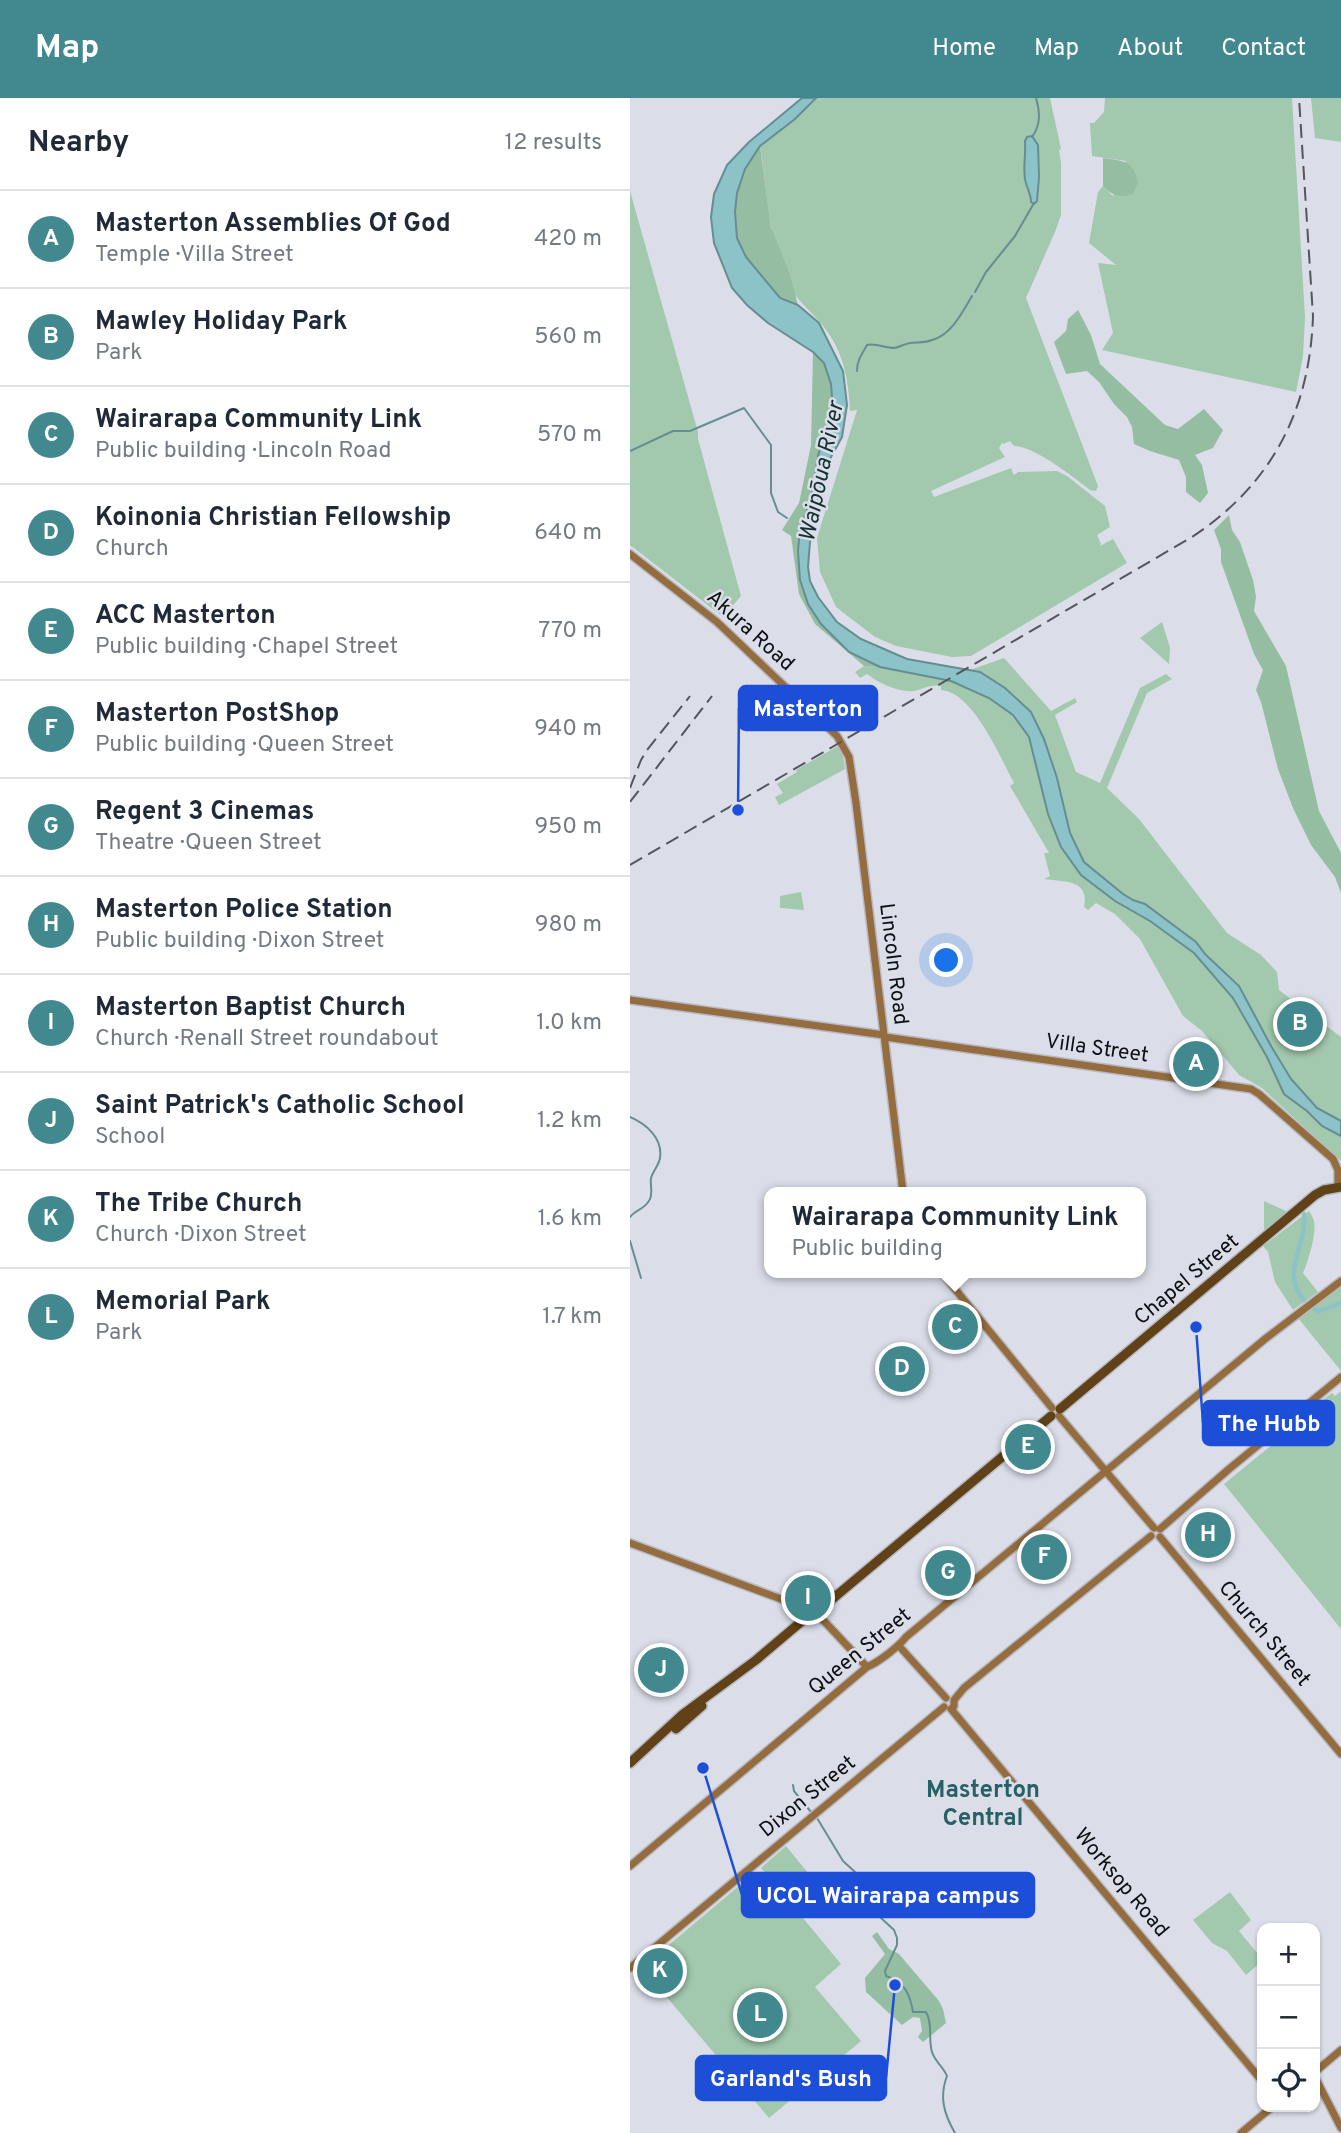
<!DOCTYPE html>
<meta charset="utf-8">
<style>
:root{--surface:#fff;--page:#f6f6f7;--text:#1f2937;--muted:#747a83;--line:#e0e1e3;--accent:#41898e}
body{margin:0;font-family:Overpass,sans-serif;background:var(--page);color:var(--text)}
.controls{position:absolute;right:21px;bottom:21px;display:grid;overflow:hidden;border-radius:14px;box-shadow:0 2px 5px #0004}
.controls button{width:63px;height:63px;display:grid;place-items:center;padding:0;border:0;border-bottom:2px solid var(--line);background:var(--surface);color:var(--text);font:35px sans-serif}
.you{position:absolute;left:317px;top:863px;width:24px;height:24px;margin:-18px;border:5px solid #fff;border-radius:50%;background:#1a73e8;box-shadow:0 0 0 10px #1a73e833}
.badge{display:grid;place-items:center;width:46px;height:46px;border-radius:50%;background:var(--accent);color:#fff;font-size:23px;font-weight:700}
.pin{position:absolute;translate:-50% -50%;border:4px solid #fff;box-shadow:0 2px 7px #0006}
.popup{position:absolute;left:134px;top:1089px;width:382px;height:91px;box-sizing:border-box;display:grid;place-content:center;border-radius:14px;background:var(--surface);filter:drop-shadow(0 2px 5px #0005);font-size:23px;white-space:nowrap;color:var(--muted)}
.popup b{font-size:26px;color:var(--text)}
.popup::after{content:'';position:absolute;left:50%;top:100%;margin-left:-14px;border:14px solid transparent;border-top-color:var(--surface)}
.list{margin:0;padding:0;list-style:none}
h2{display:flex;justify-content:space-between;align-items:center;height:91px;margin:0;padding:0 28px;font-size:30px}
h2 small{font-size:23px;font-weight:400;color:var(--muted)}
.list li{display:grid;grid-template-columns:46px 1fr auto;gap:21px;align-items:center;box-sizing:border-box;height:98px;padding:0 28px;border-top:2px solid var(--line)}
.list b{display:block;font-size:26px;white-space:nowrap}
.list p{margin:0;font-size:23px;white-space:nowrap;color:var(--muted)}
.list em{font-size:23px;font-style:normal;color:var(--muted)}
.icon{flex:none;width:38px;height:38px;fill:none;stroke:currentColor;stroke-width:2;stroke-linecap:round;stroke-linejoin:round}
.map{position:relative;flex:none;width:711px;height:2035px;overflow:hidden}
header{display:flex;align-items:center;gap:42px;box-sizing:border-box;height:98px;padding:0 35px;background:var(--accent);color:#fff}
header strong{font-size:33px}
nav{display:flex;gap:38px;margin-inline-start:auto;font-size:24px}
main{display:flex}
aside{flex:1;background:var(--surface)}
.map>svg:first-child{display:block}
.green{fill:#a2c8ad}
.forest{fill:#95bda1}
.water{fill:#8bc3c9;stroke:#668d92;stroke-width:2}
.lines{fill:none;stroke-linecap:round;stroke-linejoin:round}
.stream{stroke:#668d92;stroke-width:2}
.canal{stroke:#8bc3c9;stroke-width:4.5}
.secondary-casing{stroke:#b6b9c2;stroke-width:10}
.highway-casing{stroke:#b6b9c2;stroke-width:12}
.secondary{stroke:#946c3d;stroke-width:7}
.highway{stroke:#614117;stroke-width:9}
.rail{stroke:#54565b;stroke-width:2;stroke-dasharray:14 7;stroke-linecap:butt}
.labels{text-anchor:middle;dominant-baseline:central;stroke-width:5;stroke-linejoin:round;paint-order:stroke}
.street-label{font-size:21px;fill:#0e0f12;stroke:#dbdee9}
.water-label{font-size:23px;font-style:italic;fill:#143134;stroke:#dbdee9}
.quarter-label{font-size:24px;font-weight:bold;fill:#276065;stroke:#dbdee9}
.leader{fill:none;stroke:#1d4ed8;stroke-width:2.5}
.callout-dot{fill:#1d4ed8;stroke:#dbdee9;stroke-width:2.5}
.callout{fill:#1d4ed8;stroke:#1d4ed8;stroke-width:2.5}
.callout-label{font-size:23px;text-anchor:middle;font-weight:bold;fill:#fff}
</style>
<header>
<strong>Map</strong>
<nav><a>Home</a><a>Map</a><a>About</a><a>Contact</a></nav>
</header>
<main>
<aside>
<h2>Nearby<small>12 results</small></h2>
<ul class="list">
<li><span class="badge">A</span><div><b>Masterton Assemblies Of God</b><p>Temple · Villa Street</p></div><em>420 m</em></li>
<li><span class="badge">B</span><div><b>Mawley Holiday Park</b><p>Park</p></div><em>560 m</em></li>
<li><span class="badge">C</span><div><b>Wairarapa Community Link</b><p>Public building · Lincoln Road</p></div><em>570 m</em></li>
<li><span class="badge">D</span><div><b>Koinonia Christian Fellowship</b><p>Church</p></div><em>640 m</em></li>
<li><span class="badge">E</span><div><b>ACC Masterton</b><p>Public building · Chapel Street</p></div><em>770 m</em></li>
<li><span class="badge">F</span><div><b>Masterton PostShop</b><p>Public building · Queen Street</p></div><em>940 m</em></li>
<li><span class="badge">G</span><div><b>Regent 3 Cinemas</b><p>Theatre · Queen Street</p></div><em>950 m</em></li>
<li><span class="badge">H</span><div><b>Masterton Police Station</b><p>Public building · Dixon Street</p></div><em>980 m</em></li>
<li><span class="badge">I</span><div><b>Masterton Baptist Church</b><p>Church · Renall Street roundabout</p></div><em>1.0 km</em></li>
<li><span class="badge">J</span><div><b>Saint Patrick's Catholic School</b><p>School</p></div><em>1.2 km</em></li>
<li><span class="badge">K</span><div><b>The Tribe Church</b><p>Church · Dixon Street</p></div><em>1.6 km</em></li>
<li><span class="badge">L</span><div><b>Memorial Park</b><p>Park</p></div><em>1.7 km</em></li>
</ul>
</aside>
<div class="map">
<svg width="711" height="2035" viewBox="0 0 711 2035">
<rect width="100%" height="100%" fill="#dbdee9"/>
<path class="green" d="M 186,0 L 420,0 L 431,51 L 429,52 L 431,65 L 431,117 L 425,134 L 396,200 L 468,388 L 466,393 L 460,392 C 443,379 404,348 384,348 L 380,343 L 373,346 L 372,345 L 369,350 L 375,359 L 301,393 L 304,399 L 381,370 L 384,377 L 388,374 L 427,373 L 437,378 L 475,408 L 480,429 L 467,437 L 471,446 L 470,448 L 483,441 L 497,465 L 341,558 L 322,559 L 266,548 L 245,539 L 206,509 L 190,474 L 187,440 L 227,312 L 220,313 C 218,277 213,251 189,223 C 178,211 165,200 158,185 C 138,141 138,95 130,48 L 165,21 Z
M 475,0 L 662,0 L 675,219 L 673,258 L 666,294 L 472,252 L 483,235 L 468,165 L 486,167 L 459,145 L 468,94 L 473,88 L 483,98 L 496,63 L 462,58 L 460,25 L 464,25 L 474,14 Z
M 681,0 L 711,0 L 711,44 L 685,40 Z
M 0,93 L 68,334 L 68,341 L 111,498 L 93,519 L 0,447 Z
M 532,524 L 540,550 L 539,566 L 510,540 Z
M 374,560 L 421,613 L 445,600 L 447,604 L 425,617 L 446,674 L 470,685 L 510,590 L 536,576 L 542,581 L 517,595 L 477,690 L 509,721 L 597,835 L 631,857 L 647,874 L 649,892 L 711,939 L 711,1023 L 687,1010 L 661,981 L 641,948 L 609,888 L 575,856 L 566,844 L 515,806 L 503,802 L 493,796 L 454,764 L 440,735 L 414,641 L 350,574 L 340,572 Z
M 234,568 L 250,569 L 321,583 L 359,600 L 383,617 L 399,639 L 418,716 L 431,749 L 451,777 L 485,803 L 520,823 L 564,855 L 603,900 L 637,959 L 654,996 L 677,1013 L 692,1028 L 711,1038 L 711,1063 L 632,990 L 609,977 L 572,933 L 553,918 L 510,841 L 485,816 L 466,805 L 458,812 L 454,809 C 460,781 434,784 414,781 L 420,778 L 414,755 L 419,755 L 380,688 L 384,685 C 370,659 343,594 311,592 L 311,588 C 300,586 294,591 284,593 C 270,595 248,585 237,576 L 230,580 L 225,574 Z
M 208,648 L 213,658 L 215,671 L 149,707 L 145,699 L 153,695 L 147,686 L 167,674 L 166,672 Z
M 171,794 L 174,812 L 150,810 L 150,798 Z
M 634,1103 L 658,1114 L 636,1133 L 634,1131 Z
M 679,1113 C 680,1114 684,1122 684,1123 C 687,1135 678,1164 673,1175 L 688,1194 L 663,1212 L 645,1184 L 638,1154 L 633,1148 Z
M 711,1185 L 711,1273 L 668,1220 Z
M 711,1293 L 711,1531 L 594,1386 L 692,1306 L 693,1302 L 702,1295 L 705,1298 Z
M 156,1748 L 193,1793 L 168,1814 L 211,1866 L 185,1889 L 231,1943 L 139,2020 L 29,1890 L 43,1877 L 27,1857 L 110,1787 L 126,1805 L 151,1795 L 131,1770 Z
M 600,1794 L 621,1822 L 609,1833 L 632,1861 L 632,1863 L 616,1877 L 597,1853 L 582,1845 L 563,1822 Z"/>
<path class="forest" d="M 130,48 L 141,129 L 160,177 L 168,207 L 150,200 L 116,159 L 107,140 L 105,114 L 107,95 L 115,71 Z
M 473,60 C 493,63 504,62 508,85 L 503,96 C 489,100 483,98 473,88 Z
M 448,212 L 461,237 L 470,266 L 535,327 L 548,331 L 574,311 L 593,332 L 583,350 L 565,357 L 572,367 L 578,395 L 570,405 L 556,394 L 556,379 L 549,362 L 520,353 L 504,346 L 502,329 L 497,319 L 484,306 L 469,284 L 457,273 L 436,276 L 424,244 L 436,233 L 438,221 Z
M 183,254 L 194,265 L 201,286 L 203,311 L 188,358 L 181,402 L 170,430 L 178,506 L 191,526 L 219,554 L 250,569 L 234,568 L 185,526 L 169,496 L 161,438 L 152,432 L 169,405 L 181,347 Z
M 599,417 L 602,432 L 610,444 L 623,482 L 626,499 L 624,513 L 656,568 L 689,713 L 711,755 L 711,795 L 705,779 L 681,747 L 663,710 L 648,671 L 631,604 L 626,592 L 633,572 L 624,556 L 591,464 L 591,451 L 584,432 Z
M 247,1834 L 259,1851 L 269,1856 L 309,1903 L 313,1911 L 316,1925 L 293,1944 L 288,1939 L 292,1933 L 290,1920 L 283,1919 L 272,1927 L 236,1894 L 235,1880 L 255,1856 L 242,1838 Z"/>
<path class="water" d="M 172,0 L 186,0 L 165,21 L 130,48 L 115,71 L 107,95 L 105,114 L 107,140 L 116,159 L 150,200 L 168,207 L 189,225 L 213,273 L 217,307 L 212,339 L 195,370 L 180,444 L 178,469 L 180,483 L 188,499 L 207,524 L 231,541 L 277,561 L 350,574 L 375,590 L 401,614 L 414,641 L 427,680 L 440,735 L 454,764 L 493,796 L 503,802 L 515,806 L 566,844 L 575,856 L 609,888 L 641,948 L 661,981 L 687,1010 L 711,1023 L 711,1038 L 692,1028 L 677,1013 L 654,996 L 637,959 L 603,900 L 564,855 L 520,823 L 485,803 L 451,777 L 431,749 L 418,716 L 399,639 L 383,617 L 359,600 L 321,583 L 250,569 L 219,554 L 191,526 L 178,506 L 170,482 L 168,453 L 170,430 L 181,402 L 188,358 L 203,311 L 201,286 L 194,265 L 183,254 L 138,225 L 117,207 L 102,190 L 84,145 L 81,119 L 84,96 L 97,67 L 119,44 Z
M 402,38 L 408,47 L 409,79 L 407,103 L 404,106 L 401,104 C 401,95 396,89 395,81 C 393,68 396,56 395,43 L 397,39 Z"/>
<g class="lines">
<path class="stream" d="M 402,39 C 411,27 410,14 406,0
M 345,194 L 356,174 L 385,138 L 404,105
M 227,273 C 227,262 232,256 237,247 C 246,245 255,250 264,250 C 270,249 274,246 280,245 C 287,244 295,245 302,242 C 321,237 332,215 342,198
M 0,353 L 43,333 L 60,333 L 114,310 L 141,347 L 141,395 L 148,414 L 157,420
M 0,1019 C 16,1026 33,1040 30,1060 C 29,1067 23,1073 21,1080 C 20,1087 23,1095 20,1101 C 16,1111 5,1112 0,1119
M 0,1143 L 11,1180
M 163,1687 L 164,1693 L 181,1714
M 187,1720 L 213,1763 L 225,1774 L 244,1802 L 250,1819 L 264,1832 L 267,1840 L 267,1847 L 255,1873 L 256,1878 C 274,1883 280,1896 283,1914 L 296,1914 C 303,1925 298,1941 302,1954 C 305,1964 313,1968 317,1978 C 309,1999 314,2016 325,2035"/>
<path class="canal" d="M 674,1116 C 678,1147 649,1175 674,1202
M 682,1210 L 689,1213 L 711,1205"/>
<defs>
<path id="secondary" d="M 0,456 L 87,524 L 207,638 L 219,659 L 226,705 L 273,1094
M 0,902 L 254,937
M 255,939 L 621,991 L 629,996 L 703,1061 L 708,1072 L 708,1089
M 312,1175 L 422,1310
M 429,1318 L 524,1430
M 530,1431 L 599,1371 L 711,1279
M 530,1439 L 711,1656
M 0,1445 L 178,1511
M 187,1518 L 195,1524 L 237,1569
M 269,1548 L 316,1600
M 321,1611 L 632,1983
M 321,1611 L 324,1608 L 324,1602 L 334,1590 L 521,1438
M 0,1768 L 237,1569 C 249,1564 268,1549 276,1539 L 635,1241 L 711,1183
M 0,1870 L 314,1609
M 685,1974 L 711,1952
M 685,1979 L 711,2030
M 611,2035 L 642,2009"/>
<path id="highway" d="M 430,1311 L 685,1097 L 694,1092 L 711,1089
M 188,1513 L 421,1318
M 46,1631 L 72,1608
M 0,1665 L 53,1616 L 126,1562 L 178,1518"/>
</defs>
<use href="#secondary" class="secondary-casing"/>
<use href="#highway" class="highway-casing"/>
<use href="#secondary" class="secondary"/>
<use href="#highway" class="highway"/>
<path class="rail" d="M 0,690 L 11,662 L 17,652 L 60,598
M 0,704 L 82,598
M 0,767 L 562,439 C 641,387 680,313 683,218 L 669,0"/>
</g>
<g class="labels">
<g class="street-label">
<text transform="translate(120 533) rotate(42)">Akura Road</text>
<text transform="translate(263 866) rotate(83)">Lincoln Road</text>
<text transform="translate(467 951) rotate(8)">Villa Street</text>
<text transform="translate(557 1182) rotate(-40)">Chapel Street</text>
<text transform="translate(634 1536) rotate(50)">Church Street</text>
<text transform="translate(230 1554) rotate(-39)">Queen Street</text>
<text transform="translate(178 1699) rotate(-39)">Dixon Street</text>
<text transform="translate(491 1785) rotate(50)">Worksop Road</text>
</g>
<g class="water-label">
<text transform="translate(193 374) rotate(-78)">Waipōua River</text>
</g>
<g class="quarter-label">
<text x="353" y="1693">Masterton<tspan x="353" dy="28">Central</tspan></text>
</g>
</g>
<path class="leader" d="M108 712L109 610M566 1229L573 1325M73 1670L112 1797M265 1887L256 1980"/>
<g class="callout-dot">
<circle cx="108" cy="712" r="7"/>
<circle cx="566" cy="1229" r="7"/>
<circle cx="73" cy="1670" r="7"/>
<circle cx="265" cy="1887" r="7"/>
</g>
<g class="callout">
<rect x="109" y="588" width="138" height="44" rx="7"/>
<rect x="573" y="1303" width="131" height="44" rx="7"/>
<rect x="112" y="1775" width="292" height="44" rx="7"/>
<rect x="66" y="1958" width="190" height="44" rx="7"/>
</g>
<g class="callout-label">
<text x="178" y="618">Masterton</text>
<text x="639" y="1333">The Hubb</text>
<text x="258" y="1805">UCOL Wairarapa campus</text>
<text x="161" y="1988">Garland's Bush</text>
</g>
</svg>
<div class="controls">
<button>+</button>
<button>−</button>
<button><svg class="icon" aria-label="locate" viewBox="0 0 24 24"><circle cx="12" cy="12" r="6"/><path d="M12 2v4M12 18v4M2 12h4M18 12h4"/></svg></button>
</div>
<div class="you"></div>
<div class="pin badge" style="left:566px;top:966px">A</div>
<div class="pin badge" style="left:670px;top:926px">B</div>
<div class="pin badge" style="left:325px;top:1229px">C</div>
<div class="popup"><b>Wairarapa Community Link</b>Public building</div>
<div class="pin badge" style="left:272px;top:1271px">D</div>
<div class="pin badge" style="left:398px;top:1349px">E</div>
<div class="pin badge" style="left:414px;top:1459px">F</div>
<div class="pin badge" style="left:318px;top:1475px">G</div>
<div class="pin badge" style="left:578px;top:1437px">H</div>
<div class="pin badge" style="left:178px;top:1500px">I</div>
<div class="pin badge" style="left:31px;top:1572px">J</div>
<div class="pin badge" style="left:30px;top:1873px">K</div>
<div class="pin badge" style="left:130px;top:1917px">L</div>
</div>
</main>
